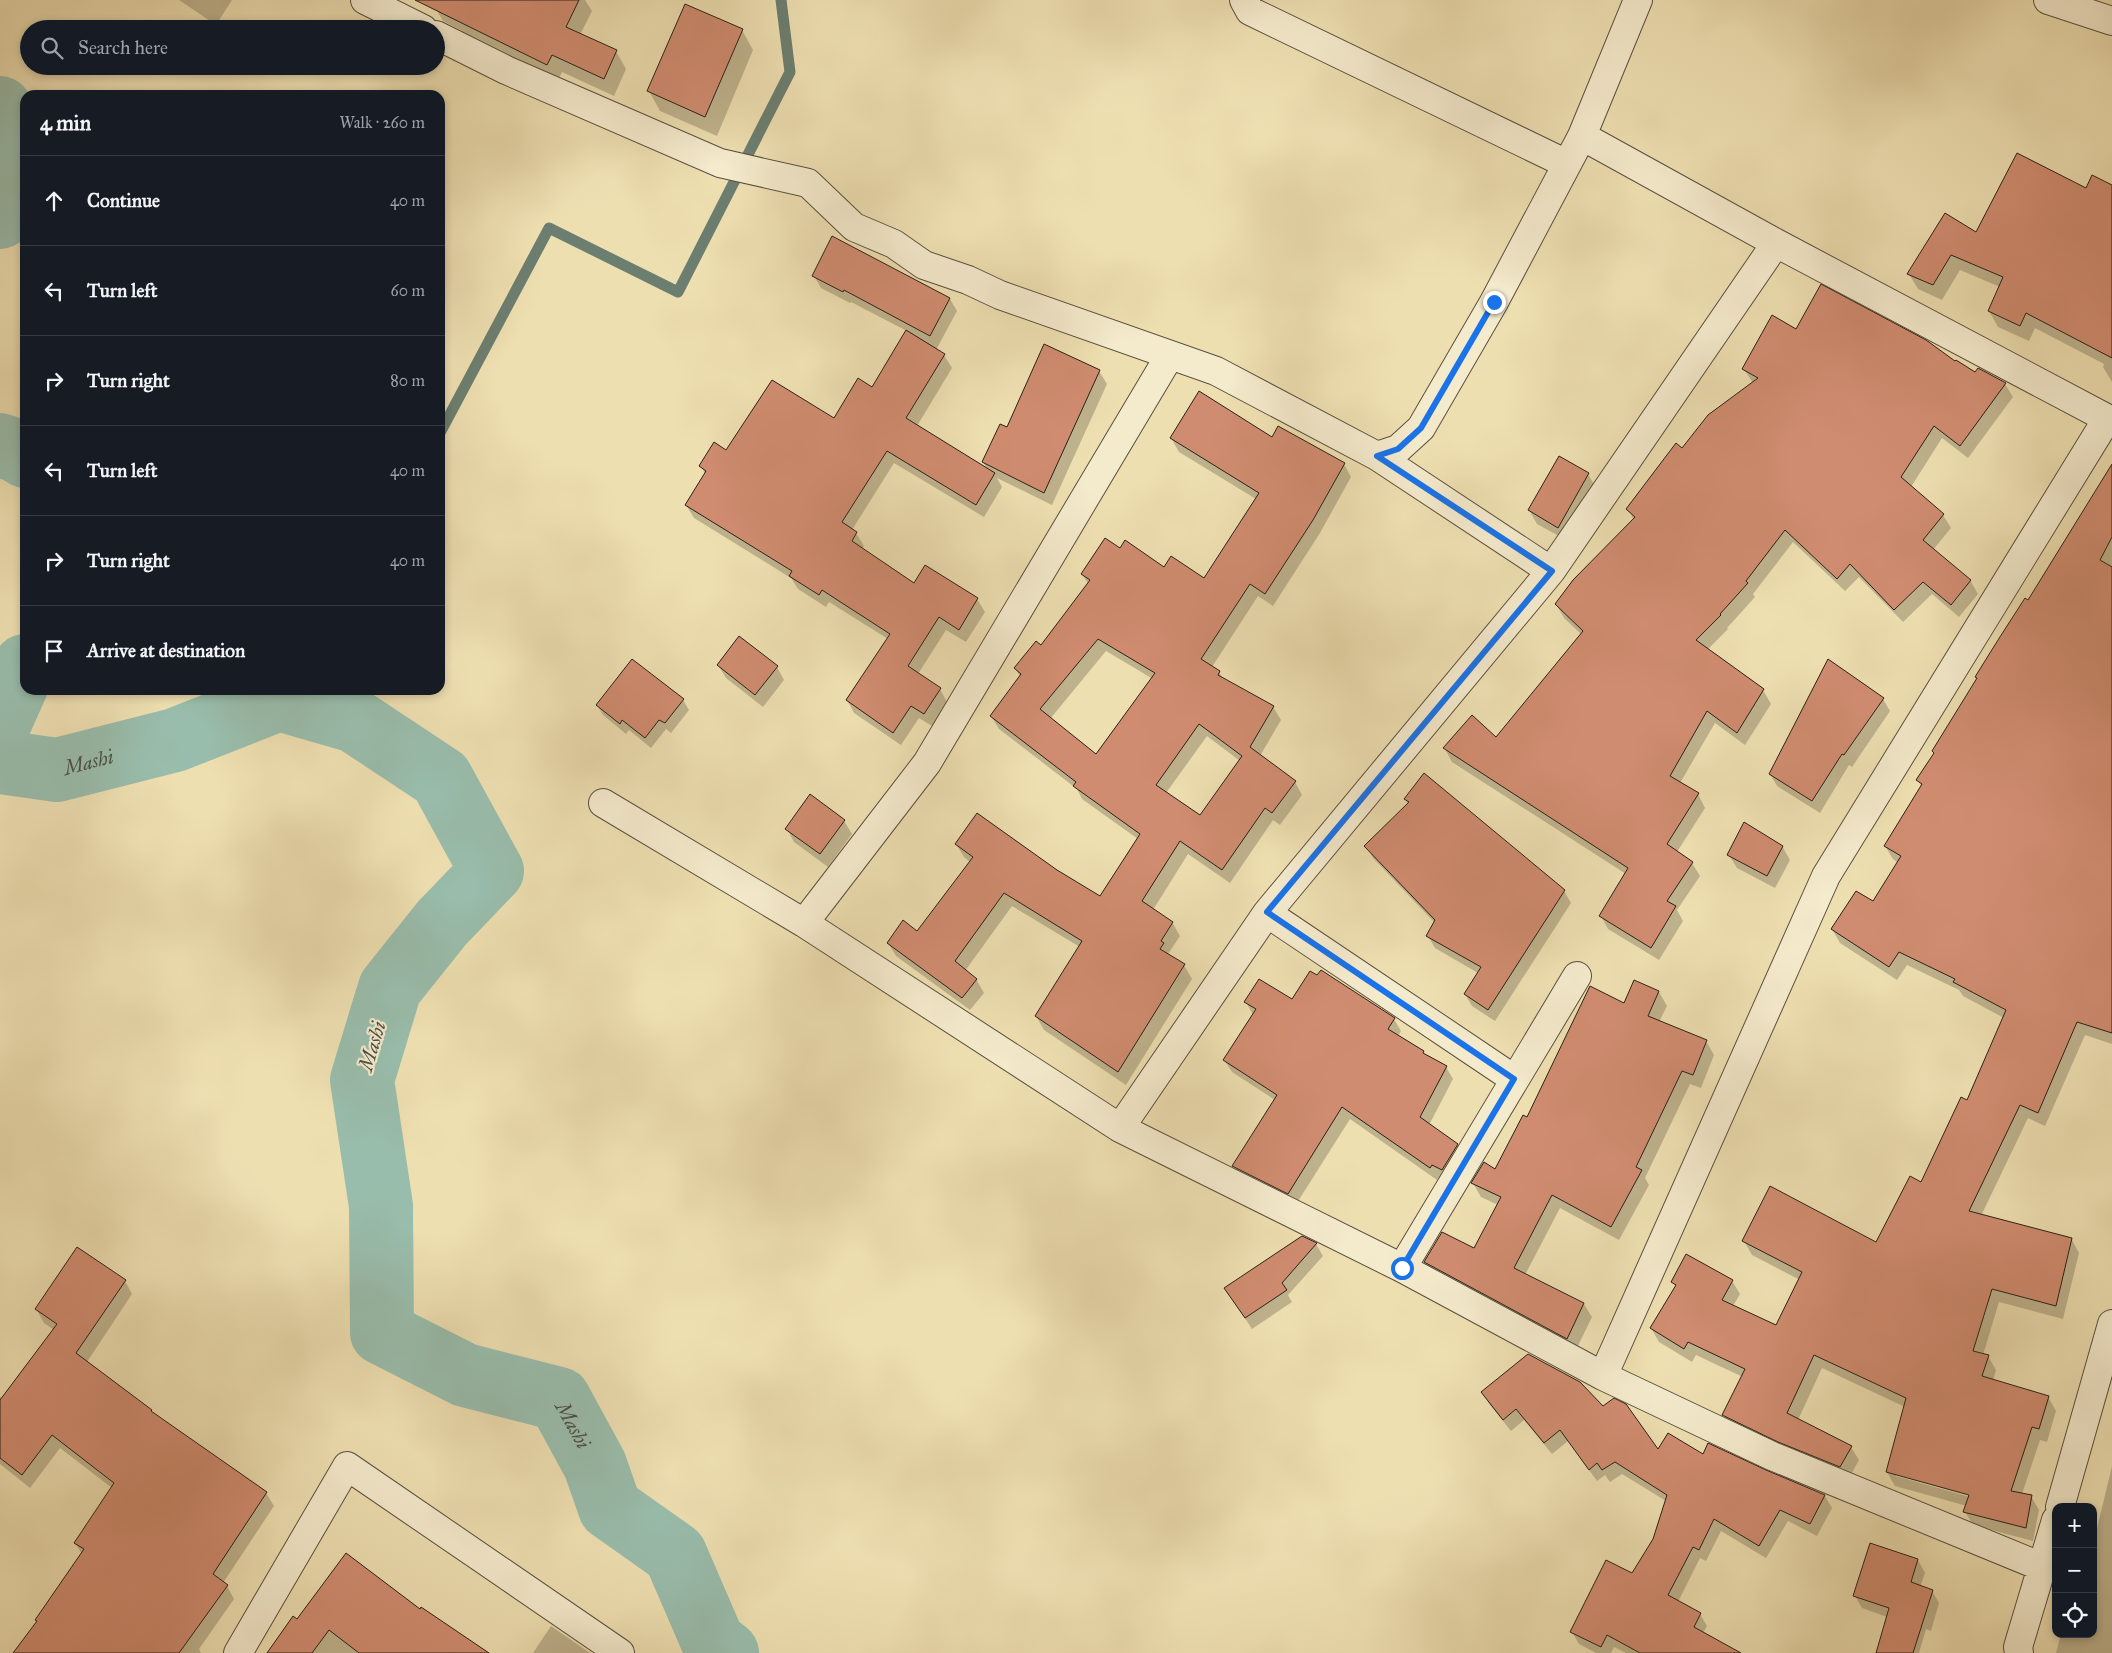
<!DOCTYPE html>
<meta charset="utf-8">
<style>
:root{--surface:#171b24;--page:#242831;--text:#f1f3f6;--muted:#9ea1a6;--line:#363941}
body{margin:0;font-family:"IM FELL Great Primer",serif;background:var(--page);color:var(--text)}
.controls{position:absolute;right:15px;bottom:15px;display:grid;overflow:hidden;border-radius:10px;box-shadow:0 2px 8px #0003}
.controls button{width:45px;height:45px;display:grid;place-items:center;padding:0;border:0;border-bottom:1px solid var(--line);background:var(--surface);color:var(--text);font:25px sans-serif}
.stop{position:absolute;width:15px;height:15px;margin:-11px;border:4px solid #1a73e8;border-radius:50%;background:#fff}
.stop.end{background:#1a73e8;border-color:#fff;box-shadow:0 1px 5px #0008}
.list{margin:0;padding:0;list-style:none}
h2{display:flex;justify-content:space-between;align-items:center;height:65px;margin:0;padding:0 20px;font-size:21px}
h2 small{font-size:16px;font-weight:400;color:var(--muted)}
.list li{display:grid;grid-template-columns:32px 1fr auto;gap:15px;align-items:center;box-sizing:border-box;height:90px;padding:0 20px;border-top:1px solid var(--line)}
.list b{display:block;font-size:19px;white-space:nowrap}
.list em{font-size:16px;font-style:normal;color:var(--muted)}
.icon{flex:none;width:28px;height:28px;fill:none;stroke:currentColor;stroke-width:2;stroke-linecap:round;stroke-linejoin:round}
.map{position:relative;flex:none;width:2112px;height:1653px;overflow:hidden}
.search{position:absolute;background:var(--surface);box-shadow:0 2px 8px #0003;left:20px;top:20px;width:425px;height:55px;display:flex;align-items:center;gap:12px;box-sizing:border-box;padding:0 18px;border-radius:28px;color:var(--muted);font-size:19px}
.panel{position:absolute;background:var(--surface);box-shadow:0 2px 8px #0003;left:20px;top:90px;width:425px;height:605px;border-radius:15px}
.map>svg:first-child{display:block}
.shadow{fill:#0003;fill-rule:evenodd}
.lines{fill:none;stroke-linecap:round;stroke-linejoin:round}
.stream{stroke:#6c7e70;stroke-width:11}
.river{stroke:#99bdac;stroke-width:64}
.building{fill:#d08c70;stroke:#292017;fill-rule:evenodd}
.street-casing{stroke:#5a503e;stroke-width:30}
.street{stroke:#f4eacc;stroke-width:28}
.route{stroke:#1a73e8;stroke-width:6}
.labels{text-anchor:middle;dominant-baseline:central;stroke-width:4.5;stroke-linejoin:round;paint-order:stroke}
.water-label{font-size:20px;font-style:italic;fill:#4b4f44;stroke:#f4eacc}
</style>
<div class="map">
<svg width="2112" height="1653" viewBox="0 0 2112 1653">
<rect width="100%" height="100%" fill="#eedfb1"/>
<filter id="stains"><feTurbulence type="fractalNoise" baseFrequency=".004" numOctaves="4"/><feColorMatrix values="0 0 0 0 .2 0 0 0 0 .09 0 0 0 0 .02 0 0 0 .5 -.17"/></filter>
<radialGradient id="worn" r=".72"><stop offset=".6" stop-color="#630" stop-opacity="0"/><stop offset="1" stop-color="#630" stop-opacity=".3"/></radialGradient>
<path class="shadow" d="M 179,0 L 232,0 L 216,25 Z
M 435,0 L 585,0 L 592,11 L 580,35 L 616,51 L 626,69 L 614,96 L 562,72 L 557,82 L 464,36 L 462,31 L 443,21 L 433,4 Z
M 742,30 L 753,50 L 717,136 L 660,111 L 649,91 Z
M 2112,187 L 2112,382 L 2103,367 L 2104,364 L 2035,328 L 2029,341 L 1998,327 L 1989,311 L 2000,287 L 1960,270 L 1942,300 L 1918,289 L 1909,274 L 1976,234 L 2086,190 Z
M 833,238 L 950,299 L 957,311 L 936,350 L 944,355 L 952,368 L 917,426 L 987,469 L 983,462 L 1007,429 L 1099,371 L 1107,384 L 1052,505 L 997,478 L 1002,487 L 984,517 L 894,463 L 852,530 L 856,533 L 864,546 L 862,549 L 914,585 L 977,599 L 985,612 L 966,642 L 946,630 L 918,674 L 940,689 L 947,702 L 932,726 L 919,718 L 901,745 L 854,713 L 847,700 L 888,639 L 829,602 L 826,607 L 798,589 L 791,578 L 694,518 L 686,505 L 705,474 L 701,466 L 727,452 L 834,419 L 872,389 L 907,331 L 851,302 L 850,303 L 821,288 L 814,276 Z
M 1797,331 L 1955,363 L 1976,374 L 2005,384 L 2013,397 L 1968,458 L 1942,438 L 1911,487 L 1943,515 L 1951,528 L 1933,550 L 1970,580 L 1978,594 L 1959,617 L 1932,594 L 1903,622 L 1859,577 L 1845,591 L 1793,542 L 1753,594 L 1755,597 L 1727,628 L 1728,629 L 1707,650 L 1763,690 L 1771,704 L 1745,745 L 1715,723 L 1680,783 L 1698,794 L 1705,808 L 1677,852 L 1692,863 L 1700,876 L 1677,910 L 1683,921 L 1659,960 L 1608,929 L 1601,916 L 1626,874 L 1452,762 L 1445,749 L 1496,739 L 1582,635 L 1564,618 L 1556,604 L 1634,520 L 1628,509 L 1682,449 L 1753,383 L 1744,369 Z
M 1171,438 L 1272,438 L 1344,464 L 1351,477 L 1320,533 L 1273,606 L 1258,596 L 1212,667 L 1219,672 L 1224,680 L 1273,707 L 1281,720 L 1260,756 L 1295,782 L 1302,795 L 1280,825 L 1273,820 L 1230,883 L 1188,854 L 1153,910 L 1172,922 L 1180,936 L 1168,954 L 1184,965 L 1192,979 L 1126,1085 L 1044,1030 L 1036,1016 L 1080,947 L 1012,906 L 965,971 L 976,979 L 984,993 L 970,1010 L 896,956 L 888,943 L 918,933 L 970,862 L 964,857 L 956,844 L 1056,871 L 1101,898 L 1138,839 L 1082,799 L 1077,789 L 999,729 L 991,716 L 1021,678 L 1015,668 L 1041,646 L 1089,585 L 1082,574 L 1120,550 L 1164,569 L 1204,580 L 1256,499 L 1179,452 ZM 1106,651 L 1153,679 L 1096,756 L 1050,719 ZM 1207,736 L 1240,761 L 1201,817 L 1166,793 Z
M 1559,458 L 1588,474 L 1596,488 L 1566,540 L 1537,524 L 1529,510 Z
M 2112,466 L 2112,1044 L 2085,1035 L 2045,1126 L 2028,1118 L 1981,1216 L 2072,1240 L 2079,1253 L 2063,1319 L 1999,1302 L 1983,1355 L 1988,1356 L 1996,1370 L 1993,1381 L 2048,1397 L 2056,1411 L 2047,1442 L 2040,1440 L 2022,1494 L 2031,1496 L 2039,1510 L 2033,1541 L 1973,1525 L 1965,1512 L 1967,1506 L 1895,1486 L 1887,1472 L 1905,1407 L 1822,1368 L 1798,1420 L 1851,1447 L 1859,1460 L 1848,1480 L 1732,1429 L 1724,1415 L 1743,1377 L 1696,1355 L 1692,1362 L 1659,1342 L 1651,1328 L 1676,1287 L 1673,1282 L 1732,1281 L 1740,1294 L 1733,1306 L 1776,1327 L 1800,1280 L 1752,1255 L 1744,1241 L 1877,1244 L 1921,1183 L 1968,1102 L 2004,1018 L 1963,996 L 1959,990 L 1907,965 L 1897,980 L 1840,943 L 1832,929 L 1873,903 L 1898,863 L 1893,859 L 1885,846 L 1922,787 L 1918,780 L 1935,754 L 1933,751 L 1978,679 L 1977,677 L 2028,601 ZM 1896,1474 L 1975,1496 L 1974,1498 L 1896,1476 Z
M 718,665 L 777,667 L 784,680 L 763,707 L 726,678 Z
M 1883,699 L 1890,711 L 1852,767 L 1849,765 L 1820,813 L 1777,786 L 1770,774 Z
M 683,700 L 689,710 L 671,733 L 666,729 L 651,748 L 629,730 L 626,734 L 603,715 L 597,705 Z
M 1405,799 L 1564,891 L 1571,903 L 1495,1021 L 1472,1006 L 1465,994 L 1478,973 L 1435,948 L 1428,936 L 1435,923 L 1373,858 L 1366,846 L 1408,804 Z
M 844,821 L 852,834 L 828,867 L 794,842 L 787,829 Z
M 1782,846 L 1790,860 L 1775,888 L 1737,868 L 1729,855 Z
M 1635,982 L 1659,992 L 1667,1006 L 1659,1022 L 1706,1041 L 1714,1055 L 1701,1088 L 1690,1084 L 1645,1178 L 1649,1185 L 1619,1240 L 1560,1208 L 1525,1275 L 1584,1304 L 1592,1317 L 1575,1352 L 1433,1276 L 1425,1262 L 1475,1250 L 1498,1205 L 1481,1197 L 1473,1183 L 1495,1171 L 1527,1119 L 1625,1005 Z
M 1293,1000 L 1394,1019 L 1401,1031 L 1398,1036 L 1423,1052 L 1425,1056 L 1446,1067 L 1453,1079 L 1429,1125 L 1457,1145 L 1464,1157 L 1450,1182 L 1439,1177 L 1437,1180 L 1350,1119 L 1295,1206 L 1241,1178 L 1234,1166 L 1275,1100 L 1232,1072 L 1224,1060 L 1253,1015 L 1246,1002 Z
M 1302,1237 L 1316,1244 L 1323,1256 L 1288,1295 L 1292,1302 L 1252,1329 L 1233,1300 Z
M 125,1281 L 132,1294 L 87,1362 L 151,1411 L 153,1415 L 266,1493 L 274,1506 L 223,1583 L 227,1586 L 234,1599 L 199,1649 L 201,1653 L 21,1653 L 82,1554 L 75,1543 L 112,1488 L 60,1448 L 30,1488 L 0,1464 L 0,1397 L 3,1399 L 54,1330 L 44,1323 L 36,1309 Z
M 1482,1393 L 1602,1408 L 1658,1451 L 1703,1456 L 1766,1472 L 1825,1496 L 1832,1508 L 1817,1536 L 1788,1521 L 1766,1558 L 1721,1531 L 1706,1561 L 1700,1558 L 1678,1602 L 1700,1614 L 1707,1626 L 1703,1633 L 1732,1653 L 1626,1653 L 1614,1647 L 1611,1653 L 1596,1653 L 1579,1644 L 1572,1632 L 1633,1575 L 1654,1539 L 1666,1501 L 1622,1474 L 1610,1482 L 1605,1475 L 1597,1481 L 1568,1441 L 1552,1454 L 1524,1420 L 1511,1431 L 1490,1405 Z
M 2112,1466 L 2112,1653 L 2056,1653 L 2061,1634 L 2093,1634 L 2093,1545 Z
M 1918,1560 L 1925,1573 L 1920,1587 L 1932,1591 L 1939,1603 L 1931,1631 L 1926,1629 L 1919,1653 L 1877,1653 L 1887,1617 L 1862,1608 L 1855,1596 Z
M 420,1610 L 486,1653 L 269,1653 L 297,1620 Z
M 551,1626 L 590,1653 L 533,1653 Z"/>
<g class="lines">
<path class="stream" d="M 440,433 L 549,228 L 678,292 L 790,72 L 781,0
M 279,699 L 285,690"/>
<g class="river">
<path d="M 0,108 L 13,182 L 0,217"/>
<path d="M 0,445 L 24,453 L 25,456"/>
<path d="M 0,722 L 25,666"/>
<path id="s1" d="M 0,762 L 57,770 L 175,740 L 279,699 L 355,721 L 441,778 L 492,871 L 442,923 L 390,988 L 362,1080 L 381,1206 L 382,1333 L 465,1375 L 559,1399 L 595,1465 L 610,1508 L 675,1554 L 713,1642 L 727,1653"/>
</g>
</g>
<path class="building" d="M 415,0 L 579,0 L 566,27 L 617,50 L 604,79 L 552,55 L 547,65 Z
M 685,4 L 743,29 L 705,117 L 647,91 Z
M 2017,153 L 2086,188 L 2092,175 L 2112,185 L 2112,358 L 2026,313 L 2020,326 L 1988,311 L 2003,277 L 1951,255 L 1933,285 L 1907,274 L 1945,213 L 1976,232 Z
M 832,236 L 950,298 L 930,336 L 844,290 L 843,292 L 812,276 Z
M 1821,284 L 1926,340 L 1955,361 L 1956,360 L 1975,372 L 1978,368 L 2006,383 L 1960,446 L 1934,426 L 1901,477 L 1944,514 L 1923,540 L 1971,580 L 1951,605 L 1923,582 L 1894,610 L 1850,564 L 1837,579 L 1785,530 L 1746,581 L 1748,583 L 1720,614 L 1721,615 L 1696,640 L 1764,689 L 1737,733 L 1707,711 L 1670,776 L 1699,793 L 1667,844 L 1693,862 L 1667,901 L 1676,906 L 1651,948 L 1599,916 L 1628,868 L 1443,748 L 1472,715 L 1496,737 L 1583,631 L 1555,604 L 1573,580 L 1635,517 L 1626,509 L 1676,443 L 1682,448 L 1708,415 L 1758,378 L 1742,369 L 1772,315 L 1796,329 Z
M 906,330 L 945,354 L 906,418 L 995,473 L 976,505 L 887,451 L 842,522 L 857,532 L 852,541 L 914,583 L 925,565 L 978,598 L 959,630 L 939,617 L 908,666 L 941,688 L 924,714 L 911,706 L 893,733 L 846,700 L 890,634 L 822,590 L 819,595 L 789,576 L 792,571 L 685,505 L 706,471 L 699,466 L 714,442 L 726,450 L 772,380 L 834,418 L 858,378 L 872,387 Z
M 1044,344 L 1100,370 L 1044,493 L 982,462 L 1000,424 L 1007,427 Z
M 1199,391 L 1272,437 L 1278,426 L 1345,463 L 1313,520 L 1265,594 L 1250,584 L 1201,659 L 1220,671 L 1218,675 L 1274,706 L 1250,747 L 1296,781 L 1272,813 L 1265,808 L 1222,870 L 1180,841 L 1142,901 L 1173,922 L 1161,941 L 1164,943 L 1160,949 L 1185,964 L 1118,1072 L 1035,1016 L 1082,941 L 1004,893 L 955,961 L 977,979 L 962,998 L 887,943 L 903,920 L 917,931 L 973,857 L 955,844 L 977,813 L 1057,870 L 1100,896 L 1140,834 L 1073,786 L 1076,782 L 990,716 L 1021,674 L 1014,668 L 1036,641 L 1041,645 L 1090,580 L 1081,574 L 1105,538 L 1120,548 L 1125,540 L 1164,567 L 1171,556 L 1204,578 L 1259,493 L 1170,438 ZM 1098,639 L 1155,673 L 1096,754 L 1040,709 ZM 1199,724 L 1242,756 L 1200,815 L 1156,785 Z
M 1559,456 L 1589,473 L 1558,528 L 1528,510 Z
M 2112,464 L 2112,537 L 2100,560 L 2112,567 L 2112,1033 L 2077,1022 L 2038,1113 L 2020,1105 L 1969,1211 L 2072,1238 L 2056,1306 L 1992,1289 L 1973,1351 L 1989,1355 L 1982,1376 L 2049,1396 L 2039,1429 L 2032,1427 L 2011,1491 L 2032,1495 L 2026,1528 L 1963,1512 L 1969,1495 L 1886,1472 L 1906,1398 L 1814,1355 L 1787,1413 L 1852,1446 L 1840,1467 L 1778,1442 L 1722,1415 L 1745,1369 L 1688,1342 L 1684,1349 L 1650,1328 L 1676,1285 L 1671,1282 L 1686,1254 L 1733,1280 L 1722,1300 L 1776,1325 L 1802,1272 L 1742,1241 L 1770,1186 L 1876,1242 L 1910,1176 L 1921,1182 L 1961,1097 L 1967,1100 L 2006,1010 L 1953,982 L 1955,979 L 1899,952 L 1889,967 L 1831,929 L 1856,891 L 1873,901 L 1901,856 L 1884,846 L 1922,784 L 1916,780 L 1934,753 L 1932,751 L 1977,678 L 1975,677 L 1998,640 L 2025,598 L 2028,600 Z
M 739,636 L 778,666 L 755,695 L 717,665 Z
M 632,659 L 684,699 L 665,723 L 659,720 L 645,738 L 622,720 L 620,724 L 596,705 Z
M 1828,659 L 1884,698 L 1844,755 L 1842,754 L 1812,801 L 1769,774 Z
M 1424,773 L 1565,890 L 1488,1010 L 1464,994 L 1481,967 L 1426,936 L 1435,920 L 1364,846 L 1409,802 L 1404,799 Z
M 810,794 L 845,820 L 820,854 L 785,829 Z
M 1744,822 L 1783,846 L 1767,876 L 1727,855 Z
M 1321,970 L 1395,1018 L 1388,1029 L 1424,1051 L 1423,1053 L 1447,1066 L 1420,1117 L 1458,1144 L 1442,1170 L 1432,1165 L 1430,1168 L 1342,1107 L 1288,1194 L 1232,1166 L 1277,1095 L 1223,1060 L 1256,1009 L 1244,1002 L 1259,979 L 1292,999 L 1310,971 L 1317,975 Z
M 1634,980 L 1659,991 L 1648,1016 L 1707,1040 L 1693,1075 L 1682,1071 L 1636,1167 L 1642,1170 L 1611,1227 L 1552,1195 L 1514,1268 L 1584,1303 L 1567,1339 L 1424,1262 L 1442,1232 L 1474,1248 L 1501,1197 L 1471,1183 L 1484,1162 L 1495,1169 L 1523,1115 L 1527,1117 L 1590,986 L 1624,1003 Z
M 1302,1236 L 1317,1243 L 1282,1283 L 1287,1290 L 1245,1318 L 1224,1288 Z
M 77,1247 L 126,1280 L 76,1353 L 152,1410 L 151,1411 L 267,1492 L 213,1574 L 228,1585 L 179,1653 L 13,1653 L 37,1621 L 35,1620 L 84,1549 L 74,1543 L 114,1483 L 52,1435 L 22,1475 L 0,1458 L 0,1400 L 57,1324 L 35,1309 Z
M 1528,1354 L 1580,1382 L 1603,1406 L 1614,1398 L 1626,1404 L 1658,1449 L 1668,1433 L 1703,1454 L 1708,1443 L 1766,1470 L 1825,1495 L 1810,1524 L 1780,1510 L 1759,1546 L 1714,1519 L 1699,1550 L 1693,1547 L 1668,1595 L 1701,1613 L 1694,1627 L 1741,1653 L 1640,1653 L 1607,1635 L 1601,1647 L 1570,1632 L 1606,1560 L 1632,1573 L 1653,1539 L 1667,1495 L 1615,1462 L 1602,1470 L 1597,1463 L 1589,1470 L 1560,1430 L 1544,1443 L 1516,1409 L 1503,1420 L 1481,1392 Z
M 1870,1543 L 1918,1559 L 1911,1582 L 1933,1590 L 1913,1653 L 1876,1653 L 1889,1608 L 1853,1596 Z
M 346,1553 L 420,1609 L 421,1607 L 489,1653 L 359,1653 L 329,1630 L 312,1653 L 267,1653 L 293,1616 L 297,1619 Z"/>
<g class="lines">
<defs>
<path id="street" d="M 365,0 L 423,29
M 1244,0 L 1250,11 L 1567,164
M 2048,0 L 2112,21
M 436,35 L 506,70 L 720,163 L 808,183 L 854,227 L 894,244 L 924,265 L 968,280 L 1000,295 L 1216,371 L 1377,456 L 1398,449 L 1421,428 L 1494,302 L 1582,136 L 1638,0
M 1582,136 L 1776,243 L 2112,421
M 1377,456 L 1551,571
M 603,803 L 804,923 L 1120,1128 L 1402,1268 L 1603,1376 L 1772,1456 L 2042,1567
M 1267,913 L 1514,1079
M 804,923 L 927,763 L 1170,355
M 1120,1128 L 1267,913 L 1551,571 L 1776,243
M 1402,1268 L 1577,976
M 1603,1376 L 1826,876 L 2107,419
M 2060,1507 L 2112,1324
M 238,1653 L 347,1466 L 620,1653
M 2019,1653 L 2018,1647 L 2056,1520"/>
</defs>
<use href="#street" class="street-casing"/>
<use href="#street" class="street"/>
</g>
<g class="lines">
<path class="route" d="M 1402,1268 L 1514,1079 L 1267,912 L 1552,571 L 1377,456 L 1398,449 L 1421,428 L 1494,302"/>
</g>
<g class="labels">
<g class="water-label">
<text stroke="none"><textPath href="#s1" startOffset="90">Mashi</textPath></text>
<text transform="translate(372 1046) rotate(-73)">Mashi</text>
<text stroke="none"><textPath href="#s1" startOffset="1305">Mashi</textPath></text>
</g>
</g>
<rect width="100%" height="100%" filter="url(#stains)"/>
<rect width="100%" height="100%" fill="url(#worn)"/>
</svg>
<div class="controls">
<button>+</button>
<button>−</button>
<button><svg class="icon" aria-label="locate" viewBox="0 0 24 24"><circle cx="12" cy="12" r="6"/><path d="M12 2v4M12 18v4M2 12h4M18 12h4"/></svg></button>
</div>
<div class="stop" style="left:1402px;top:1268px"></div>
<div class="stop end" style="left:1494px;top:302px"></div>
<div class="search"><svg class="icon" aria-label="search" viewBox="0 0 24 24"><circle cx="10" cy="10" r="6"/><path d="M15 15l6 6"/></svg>Search here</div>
<section class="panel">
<h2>4 min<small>Walk · 260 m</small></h2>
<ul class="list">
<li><svg class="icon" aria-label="ahead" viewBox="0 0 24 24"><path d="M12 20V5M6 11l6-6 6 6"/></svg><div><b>Continue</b></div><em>40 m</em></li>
<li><svg class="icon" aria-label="left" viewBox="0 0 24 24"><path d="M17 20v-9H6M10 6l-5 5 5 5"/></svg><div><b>Turn left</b></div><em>60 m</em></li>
<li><svg class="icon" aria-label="right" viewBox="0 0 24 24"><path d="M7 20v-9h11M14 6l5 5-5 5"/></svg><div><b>Turn right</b></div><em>80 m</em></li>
<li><svg class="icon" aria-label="left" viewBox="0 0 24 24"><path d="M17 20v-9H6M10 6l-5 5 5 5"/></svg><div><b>Turn left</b></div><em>40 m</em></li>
<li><svg class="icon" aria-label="right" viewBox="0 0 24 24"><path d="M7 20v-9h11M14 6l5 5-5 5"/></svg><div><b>Turn right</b></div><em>40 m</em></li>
<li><svg class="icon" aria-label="arrive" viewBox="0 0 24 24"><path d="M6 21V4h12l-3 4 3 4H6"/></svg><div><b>Arrive at destination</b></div></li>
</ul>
</section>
</div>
